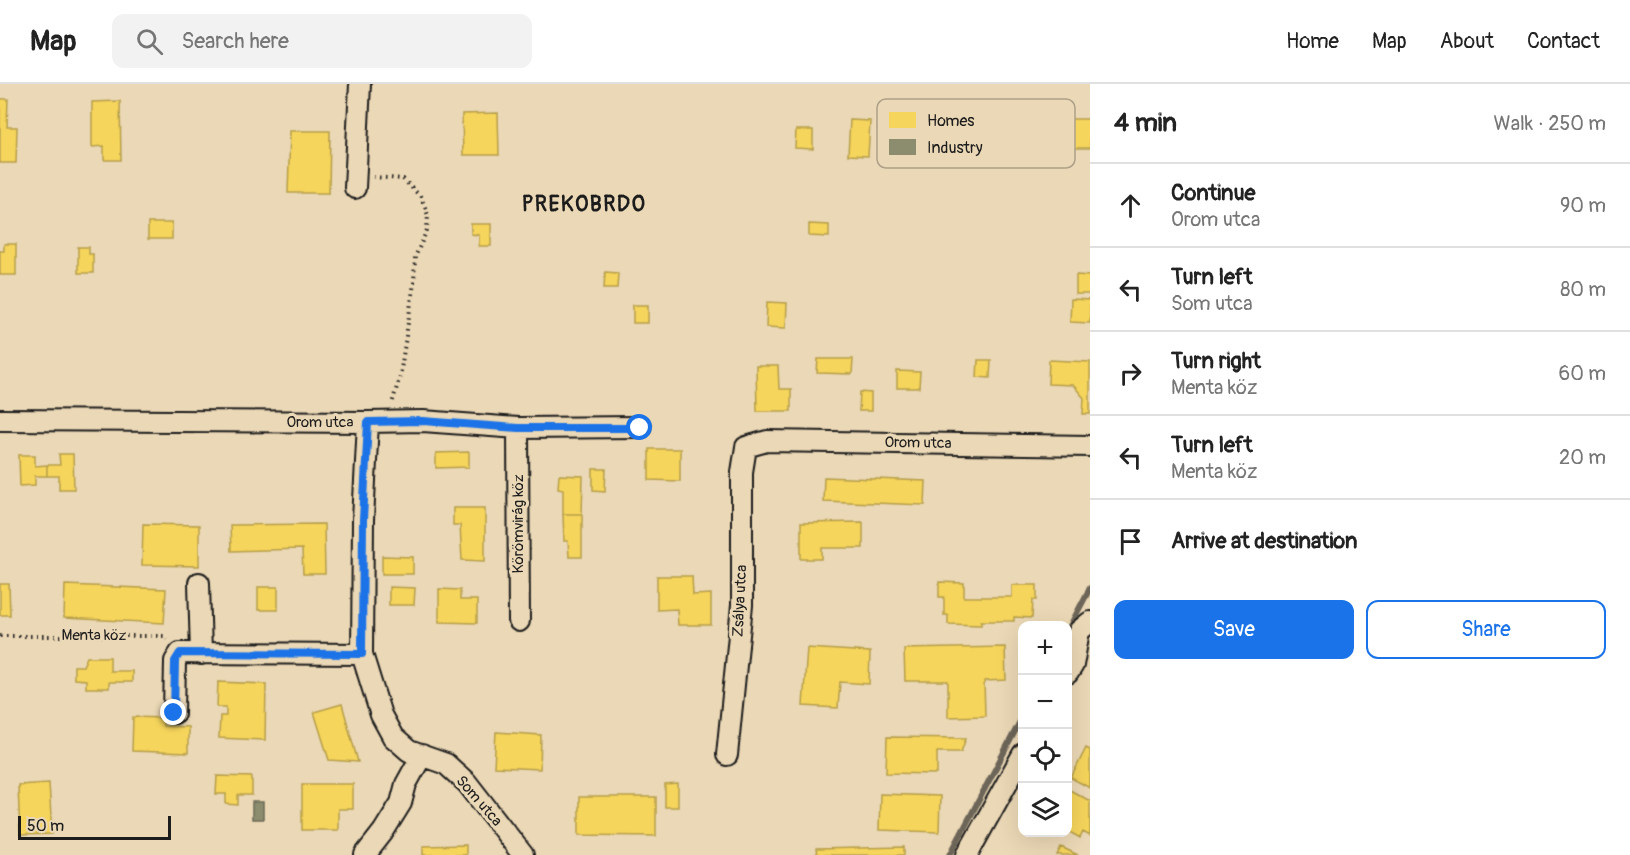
<!DOCTYPE html>
<meta charset="utf-8">
<style>
:root{--surface:#fff;--page:#f2f2f2;--text:#222;--muted:#767676;--line:#e0e0e0;--accent:#1a73e8}
body{margin:0;font-family:Pangolin,sans-serif;background:var(--page);color:var(--text)}
.controls{position:absolute;right:18px;bottom:18px;display:grid;overflow:hidden;border-radius:12px;box-shadow:0 6px 24px #0002}
.controls button{width:54px;height:54px;display:grid;place-items:center;padding:0;border:0;border-bottom:2px solid var(--line);background:var(--surface);color:var(--text);font:30px sans-serif}
.scale{position:absolute;left:18px;bottom:15px;width:153px;box-sizing:border-box;padding-left:6px;border:3px solid #1c1c1c;border-top:0;font-size:16px;line-height:21px;white-space:nowrap;color:#1c1c1c;-webkit-text-stroke:4px #ebd8b6;paint-order:stroke}
.stop{position:absolute;width:18px;height:18px;margin:-14px;border:4px solid #1a73e8;border-radius:50%;background:#fff}
.stop.end{background:#1a73e8;border-color:#fff;box-shadow:0 2px 6px #0008}
.list{margin:0;padding:0;list-style:none}
h2{display:flex;justify-content:space-between;align-items:center;height:78px;margin:0;padding:0 24px;font-size:26px}
h2 small{font-size:20px;font-weight:400;color:var(--muted)}
.list li{display:grid;grid-template-columns:39px 1fr auto;gap:18px;align-items:center;box-sizing:border-box;height:84px;padding:0 24px;border-top:2px solid var(--line)}
.list b{display:block;font-size:22px;white-space:nowrap}
.list p{margin:0;font-size:20px;white-space:nowrap;color:var(--muted)}
.list em{font-size:20px;font-style:normal;color:var(--muted)}
.actions{display:flex;gap:12px;padding:18px 24px}
.actions a{flex:1;padding:14px 0;border:2px solid var(--accent);border-radius:12px;text-align:center;font-size:21px;color:var(--accent)}
.actions .main{background:var(--accent);color:#fff}
.icon{flex:none;width:33px;height:33px;fill:none;stroke:currentColor;stroke-width:2;stroke-linecap:round;stroke-linejoin:round}
.map{position:relative;flex:none;width:1090px;height:771px;overflow:hidden}
header{display:flex;align-items:center;gap:36px;box-sizing:border-box;height:84px;padding:0 30px;background:var(--surface);border-bottom:2px solid var(--line)}
header strong{font-size:28px}
nav{display:flex;gap:33px;margin-inline-start:auto;font-size:21px}
.search{width:420px;height:54px;background:var(--page);display:flex;align-items:center;gap:15px;box-sizing:border-box;padding:0 21px;border-radius:12px;color:var(--muted);font-size:22px}
main{display:flex}
aside{flex:1;background:var(--surface)}
.map>svg:first-child{display:block}
.homes{fill:#f6d55c;stroke:#b59e49;stroke-width:1.5}
.industry{fill:#8c8c6e;stroke:#6a6a55;stroke-width:1.5}
.lines{fill:none;stroke-linecap:round;stroke-linejoin:round}
.stream{stroke:#6c6558;stroke-width:6}
.minor-casing{stroke:#1c1c1c;stroke-width:24}
.path{stroke:#1c1c1c;stroke-width:4;stroke-dasharray:1.5 4.5;stroke-linecap:butt}
.minor{stroke:#ebd8b6;stroke-width:20}
.route{stroke:#1a73e8;stroke-width:8}
.labels{text-anchor:middle;dominant-baseline:central;stroke-width:6;stroke-linejoin:round;paint-order:stroke}
.street-label{font-size:15px;fill:#1c1c1c;stroke:#ebd8b6}
.district-label{font-size:21px;font-weight:bold;letter-spacing:1.5px;fill:#1c1c1c;stroke:#ebd8b6}
.key{fill:#ebd8b6;stroke:#ada088;stroke-width:1.5}
.key-label{font-size:16px;fill:#1c1c1c}
</style>
<header>
<strong>Map</strong>
<div class="search"><svg class="icon" aria-label="search" viewBox="0 0 24 24"><circle cx="10" cy="10" r="6"/><path d="M15 15l6 6"/></svg>Search here</div>
<nav><a>Home</a><a>Map</a><a>About</a><a>Contact</a></nav>
</header>
<main>
<div class="map">
<svg width="1090" height="771" viewBox="0 0 1090 771">
<rect width="100%" height="100%" fill="#ebd8b6"/>
<filter id="ink" filterUnits="userSpaceOnUse"><feTurbulence type="fractalNoise" baseFrequency=".0167" numOctaves="2"/><feDisplacementMap in="SourceGraphic" scale="12" xChannelSelector="R" yChannelSelector="G"/><feConvolveMatrix kernelMatrix="1 2 1 2 8 2 1 2 1" color-interpolation-filters="sRGB"/></filter>
<g filter="url(#ink)">
<path class="homes" d="M 0,15 L 8,15 L 7,43 L 17,43 L 16,79 L 0,79 Z
M 120,17 L 121,76 L 104,76 L 104,62 L 92,63 L 92,18 Z
M 498,29 L 499,71 L 463,71 L 462,30 Z
M 1068,35 L 1090,35 L 1090,64 L 1068,64 Z
M 850,36 L 870,37 L 868,72 L 848,71 Z
M 796,46 L 813,46 L 813,65 L 795,64 Z
M 290,47 L 330,47 L 329,109 L 288,109 Z
M 148,139 L 172,139 L 172,155 L 148,155 Z
M 471,140 L 491,140 L 491,162 L 479,162 L 479,151 L 471,150 Z
M 809,140 L 829,141 L 829,153 L 809,152 Z
M 4,160 L 16,160 L 16,191 L 0,191 L 0,167 L 4,167 Z
M 78,163 L 89,163 L 89,170 L 93,170 L 93,189 L 78,189 Z
M 605,188 L 618,189 L 617,204 L 604,204 Z
M 1076,191 L 1090,192 L 1090,210 L 1076,210 Z
M 1071,215 L 1090,216 L 1090,239 L 1070,238 Z
M 767,218 L 787,219 L 786,244 L 766,243 Z
M 633,221 L 648,221 L 648,239 L 633,239 Z
M 818,275 L 853,275 L 852,290 L 817,289 Z
M 978,276 L 991,276 L 990,294 L 977,293 Z
M 1049,276 L 1090,278 L 1090,330 L 1083,330 L 1084,314 L 1073,301 L 1048,300 Z
M 756,282 L 778,282 L 779,305 L 791,305 L 791,327 L 757,327 Z
M 897,287 L 920,288 L 919,304 L 897,304 Z
M 860,308 L 871,309 L 871,327 L 859,327 Z
M 649,365 L 680,365 L 680,397 L 649,396 Z
M 469,368 L 469,383 L 436,384 L 436,369 Z
M 59,370 L 73,370 L 74,405 L 59,405 L 59,392 L 47,392 L 47,381 L 60,381 Z
M 19,371 L 35,371 L 35,382 L 47,381 L 47,392 L 35,392 L 35,401 L 20,402 Z
M 593,385 L 606,385 L 605,407 L 593,406 Z
M 559,391 L 583,392 L 582,430 L 563,430 L 563,405 L 558,404 Z
M 824,393 L 926,397 L 925,421 L 823,417 Z
M 453,424 L 485,424 L 485,477 L 462,476 L 460,441 L 453,441 Z
M 563,430 L 582,430 L 582,473 L 569,473 L 568,457 L 564,457 Z
M 863,438 L 863,464 L 822,464 L 822,475 L 801,475 L 801,439 Z
M 143,440 L 199,441 L 199,482 L 142,481 Z
M 324,440 L 325,490 L 303,490 L 302,465 L 231,467 L 230,441 Z
M 382,472 L 413,473 L 413,490 L 382,490 Z
M 657,492 L 692,492 L 693,511 L 711,510 L 711,541 L 678,541 L 677,525 L 657,526 Z
M 939,498 L 964,499 L 964,513 L 1012,513 L 1012,501 L 1037,501 L 1037,516 L 1033,516 L 1032,534 L 1014,533 L 1014,537 L 981,537 L 981,541 L 948,540 L 948,531 L 944,531 L 944,513 L 939,513 Z
M 0,500 L 9,500 L 10,531 L 0,531 Z
M 65,501 L 166,505 L 164,539 L 64,534 Z
M 258,503 L 278,503 L 278,526 L 258,526 Z
M 389,503 L 415,504 L 414,521 L 389,521 Z
M 439,505 L 460,506 L 460,516 L 477,516 L 477,539 L 439,538 Z
M 1005,563 L 1006,596 L 984,597 L 985,632 L 948,633 L 948,597 L 905,597 L 904,565 Z
M 807,564 L 870,568 L 869,600 L 840,598 L 838,624 L 803,622 Z
M 87,573 L 110,573 L 110,587 L 132,587 L 132,598 L 109,598 L 109,604 L 86,604 L 86,596 L 74,595 L 74,582 L 83,582 Z
M 218,598 L 266,600 L 265,656 L 219,654 L 220,632 L 226,632 L 226,623 L 217,623 Z
M 342,620 L 358,678 L 329,676 L 314,628 Z
M 133,633 L 163,634 L 163,642 L 188,643 L 188,669 L 132,667 Z
M 496,648 L 541,651 L 540,685 L 494,683 Z
M 887,653 L 966,654 L 961,668 L 937,668 L 937,690 L 886,689 Z
M 1086,664 L 1090,666 L 1090,704 L 1071,694 Z
M 217,692 L 252,693 L 252,711 L 238,711 L 238,721 L 226,720 L 226,710 L 216,710 Z
M 49,699 L 52,750 L 20,751 L 18,701 Z
M 302,700 L 353,700 L 353,725 L 338,725 L 338,746 L 302,746 Z
M 678,700 L 678,723 L 665,723 L 665,701 Z
M 1068,705 L 1090,717 L 1090,752 L 1083,748 L 1080,754 L 1068,747 Z
M 880,710 L 940,712 L 939,748 L 879,746 Z
M 579,713 L 656,713 L 656,752 L 579,751 Z
M 466,761 L 466,771 L 423,771 L 423,762 Z
M 904,763 L 904,771 L 817,771 L 816,765 Z
M 1061,763 L 1078,771 L 1057,771 Z"/>
<path class="industry" d="M 252,718 L 263,718 L 263,735 L 252,735 Z"/>
<g class="lines">
<path class="stream" d="M 1068,546 L 1090,504
M 950,771 L 1023,632"/>
<defs>
<path id="minor" d="M 355,104 L 360,0
M 0,336 L 368,338 L 423,337 L 518,344 L 640,343
M 368,338 L 363,436 L 362,570 L 381,631 L 393,653 L 409,667 L 446,680 L 467,699 L 523,771
M 518,344 L 519,537
M 199,499 L 201,570
M 1068,589 L 1073,581 L 1079,547 L 1090,538
M 174,629 L 175,577 L 180,569 L 362,570
M 727,671 L 742,521 L 742,388 L 746,363 L 767,357 L 1090,362
M 365,771 L 383,748 L 401,719 L 406,700 L 422,671
M 967,771 L 1023,670"/>
</defs>
<use href="#minor" class="minor-casing"/>
<path class="path" d="M 373,93 L 403,95 L 421,113 L 428,131 L 427,146 L 415,173 L 414,199 L 400,292 L 392,320
M 0,552 L 164,552 L 167,555"/>
<use href="#minor" class="minor"/>
</g>
</g>
<g class="lines" filter="url(#ink)">
<path class="route" d="M 174,629 L 175,577 L 180,569 L 362,570 L 363,436 L 368,338 L 423,337 L 518,344 L 640,344"/>
</g>
<g class="labels">
<g class="street-label">
<text x="320" y="338">Orom utca</text>
<text transform="translate(918 359) rotate(1)">Orom utca</text>
<text transform="translate(518 440) rotate(-90)">Körömvirág köz</text>
<text transform="translate(740 517) rotate(-87)">Zsálya utca</text>
<text x="94" y="551">Menta köz</text>
<text transform="translate(479 717) rotate(49)">Som utca</text>
</g>
<g class="district-label">
<text x="584" y="120">PREKOBRDO</text>
</g>
</g>
<rect x="877" y="15" width="198" height="69" rx="9" class="key"/>
<rect x="889" y="28" width="27" height="16" fill="#f6d55c"/>
<rect x="889" y="55" width="27" height="16" fill="#8c8c6e"/>
<g class="key-label">
<text x="927" y="42">Homes</text>
<text x="927" y="69">Industry</text>
</g>
</svg>
<div class="controls">
<button>+</button>
<button>−</button>
<button><svg class="icon" aria-label="locate" viewBox="0 0 24 24"><circle cx="12" cy="12" r="6"/><path d="M12 2v4M12 18v4M2 12h4M18 12h4"/></svg></button>
<button><svg class="icon" aria-label="layers" viewBox="0 0 24 24"><path d="M12 4l9 5-9 5-9-5zM3 14l9 5 9-5"/></svg></button>
</div>
<div class="scale">50 m</div>
<div class="stop" style="left:640px;top:344px"></div>
<div class="stop end" style="left:174px;top:629px"></div>
</div>
<aside>
<h2>4 min<small>Walk · 250 m</small></h2>
<ul class="list">
<li><svg class="icon" aria-label="ahead" viewBox="0 0 24 24"><path d="M12 20V5M6 11l6-6 6 6"/></svg><div><b>Continue</b><p>Orom utca</p></div><em>90 m</em></li>
<li><svg class="icon" aria-label="left" viewBox="0 0 24 24"><path d="M17 20v-9H6M10 6l-5 5 5 5"/></svg><div><b>Turn left</b><p>Som utca</p></div><em>80 m</em></li>
<li><svg class="icon" aria-label="right" viewBox="0 0 24 24"><path d="M7 20v-9h11M14 6l5 5-5 5"/></svg><div><b>Turn right</b><p>Menta köz</p></div><em>60 m</em></li>
<li><svg class="icon" aria-label="left" viewBox="0 0 24 24"><path d="M17 20v-9H6M10 6l-5 5 5 5"/></svg><div><b>Turn left</b><p>Menta köz</p></div><em>20 m</em></li>
<li><svg class="icon" aria-label="arrive" viewBox="0 0 24 24"><path d="M6 21V4h12l-3 4 3 4H6"/></svg><div><b>Arrive at destination</b></div></li>
</ul>
<div class="actions"><a class="main">Save</a><a>Share</a></div>
</aside>
</main>
